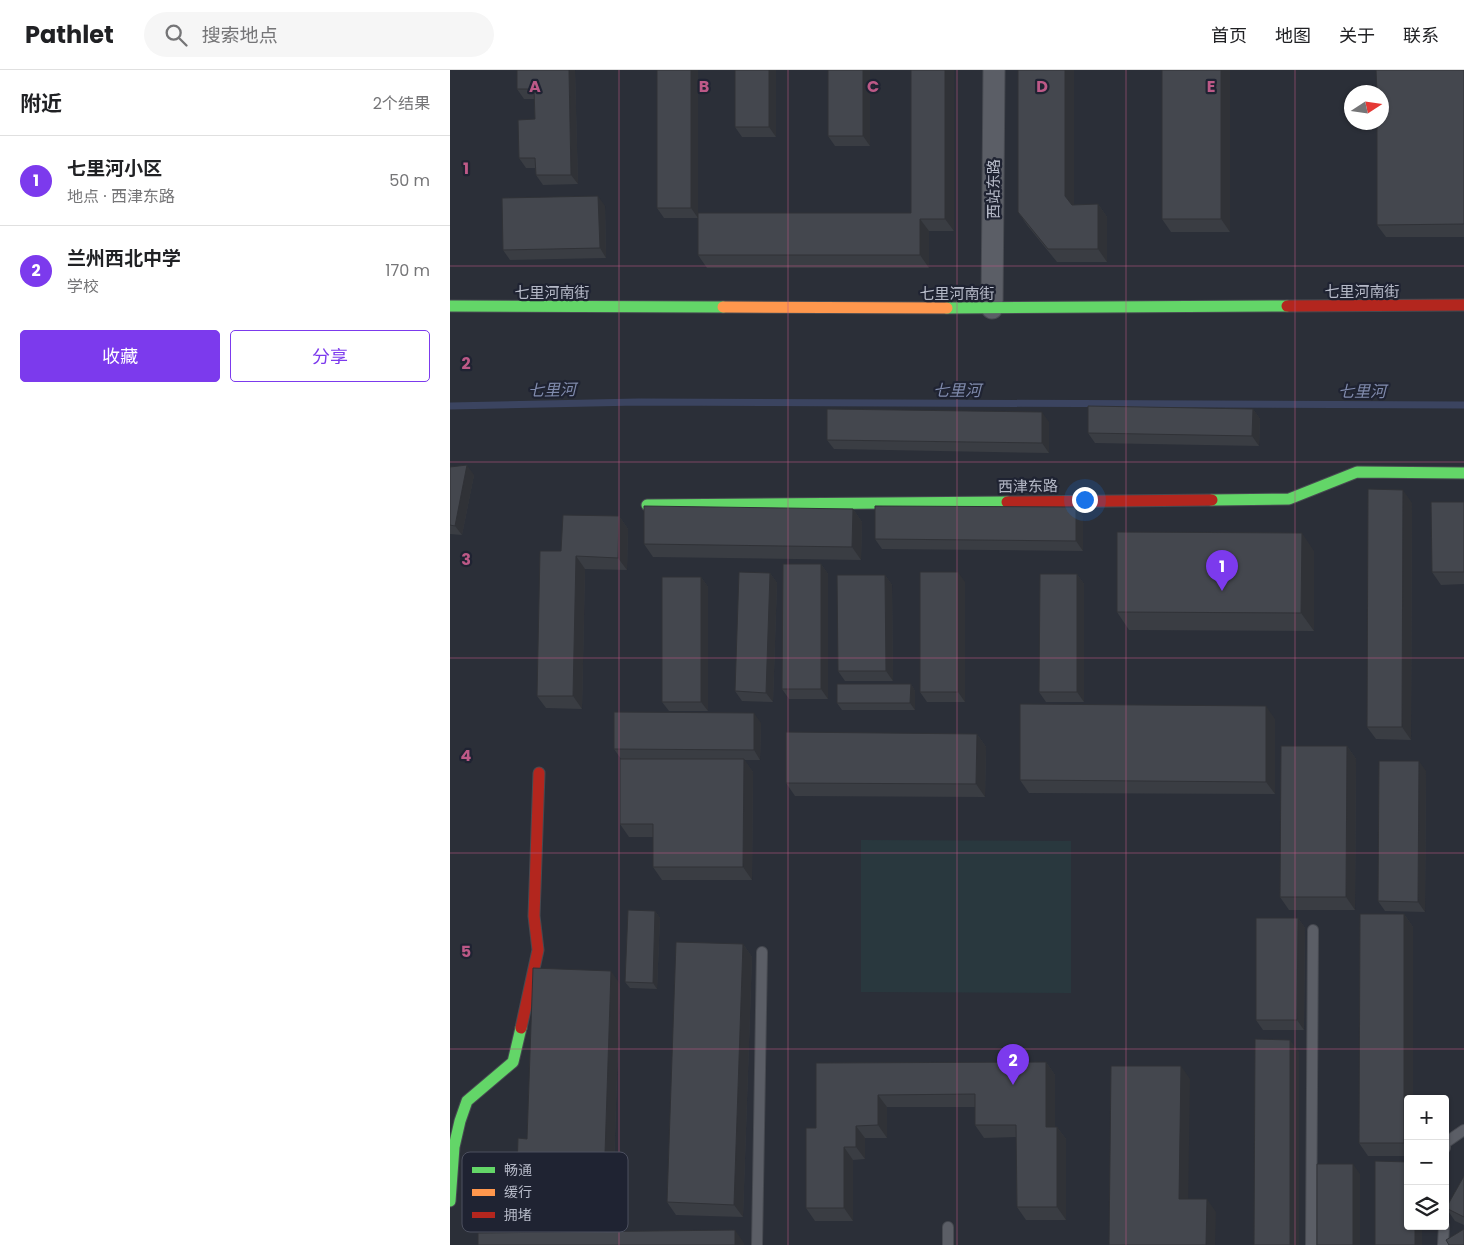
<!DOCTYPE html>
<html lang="zh">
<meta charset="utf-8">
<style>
:root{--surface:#fff;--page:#f6f6f6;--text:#202124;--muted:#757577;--line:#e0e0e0;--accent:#7c3aed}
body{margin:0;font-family:Poppins,"Noto Sans SC",sans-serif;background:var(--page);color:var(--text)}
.controls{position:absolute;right:15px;bottom:15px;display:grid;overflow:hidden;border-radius:5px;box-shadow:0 1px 4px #0004}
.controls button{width:45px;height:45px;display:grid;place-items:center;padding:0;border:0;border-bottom:1px solid var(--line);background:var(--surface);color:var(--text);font:25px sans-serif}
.compass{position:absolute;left:894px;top:15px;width:45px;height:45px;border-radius:50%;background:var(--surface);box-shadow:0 1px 4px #0004;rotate:78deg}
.you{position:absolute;left:634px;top:429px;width:18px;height:18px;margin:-12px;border:4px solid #fff;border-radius:50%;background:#1a73e8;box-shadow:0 0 0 8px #1a73e833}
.badge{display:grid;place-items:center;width:32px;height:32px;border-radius:50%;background:var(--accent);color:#fff;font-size:16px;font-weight:700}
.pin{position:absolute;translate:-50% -41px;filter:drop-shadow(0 1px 2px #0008)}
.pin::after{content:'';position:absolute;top:26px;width:18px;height:15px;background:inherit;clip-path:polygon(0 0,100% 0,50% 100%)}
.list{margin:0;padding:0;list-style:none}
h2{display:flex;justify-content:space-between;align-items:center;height:65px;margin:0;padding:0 20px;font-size:21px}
h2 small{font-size:16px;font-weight:400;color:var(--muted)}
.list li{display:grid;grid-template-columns:32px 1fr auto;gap:15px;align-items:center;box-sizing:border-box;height:90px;padding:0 20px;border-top:1px solid var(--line)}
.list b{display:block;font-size:19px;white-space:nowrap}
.list p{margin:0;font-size:16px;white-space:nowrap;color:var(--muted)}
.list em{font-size:16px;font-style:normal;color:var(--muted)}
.actions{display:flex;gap:10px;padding:15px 20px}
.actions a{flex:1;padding:11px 0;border:1px solid var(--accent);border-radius:5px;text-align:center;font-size:18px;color:var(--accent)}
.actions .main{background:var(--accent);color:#fff}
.icon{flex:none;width:28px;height:28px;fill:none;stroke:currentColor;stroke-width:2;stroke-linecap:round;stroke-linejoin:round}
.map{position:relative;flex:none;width:1014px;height:1175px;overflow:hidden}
header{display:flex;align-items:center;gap:30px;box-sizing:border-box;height:70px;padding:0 25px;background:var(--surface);border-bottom:1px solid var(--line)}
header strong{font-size:24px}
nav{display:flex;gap:28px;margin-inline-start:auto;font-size:18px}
.search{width:350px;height:45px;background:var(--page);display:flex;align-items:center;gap:12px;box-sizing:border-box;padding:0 18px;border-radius:28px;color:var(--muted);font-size:19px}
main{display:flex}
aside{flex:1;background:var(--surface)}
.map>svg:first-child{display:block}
.garden{fill:#29383e}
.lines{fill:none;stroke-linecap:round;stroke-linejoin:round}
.stream{stroke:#3b4460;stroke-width:7}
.lane-casing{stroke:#474a51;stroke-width:12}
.street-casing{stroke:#474a51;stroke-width:23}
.fast-casing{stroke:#474a51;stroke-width:13}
.slow-casing{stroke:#474a51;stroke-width:13}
.jam-casing{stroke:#474a51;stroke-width:13}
.lane{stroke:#5b5e66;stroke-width:10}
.street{stroke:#5b5e66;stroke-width:21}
.fast{stroke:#63d668;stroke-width:11}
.slow{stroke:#ff974d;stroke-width:11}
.jam{stroke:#b3261e;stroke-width:11}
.wall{fill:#3a3d43}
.shaded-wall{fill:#303237}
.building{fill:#44474e;stroke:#303237}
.grid{fill:none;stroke:#bd5987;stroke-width:1;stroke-opacity:0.55}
.labels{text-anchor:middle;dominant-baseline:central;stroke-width:4.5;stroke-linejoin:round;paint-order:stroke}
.street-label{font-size:15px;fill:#b6bac8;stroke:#1f2332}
.water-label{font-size:16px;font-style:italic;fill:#808bad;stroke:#1f2332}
.key{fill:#1f2332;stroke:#4c505f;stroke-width:1}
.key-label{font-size:14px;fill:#b6bac8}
.grid-label{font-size:16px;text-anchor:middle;font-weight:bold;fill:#bd5987;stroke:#1f2332;stroke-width:4.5;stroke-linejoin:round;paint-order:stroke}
</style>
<header>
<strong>Pathlet</strong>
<div class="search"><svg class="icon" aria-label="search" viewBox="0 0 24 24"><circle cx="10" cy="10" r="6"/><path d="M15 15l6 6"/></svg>搜索地点</div>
<nav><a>首页</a><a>地图</a><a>关于</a><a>联系</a></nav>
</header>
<main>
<aside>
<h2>附近<small>2个结果</small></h2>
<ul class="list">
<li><span class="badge">1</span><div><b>七里河小区</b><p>地点 · 西津东路</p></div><em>50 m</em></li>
<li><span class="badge">2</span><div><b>兰州西北中学</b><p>学校</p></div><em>170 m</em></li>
</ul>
<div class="actions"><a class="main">收藏</a><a>分享</a></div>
</aside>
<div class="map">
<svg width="1014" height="1175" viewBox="0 0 1014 1175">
<rect width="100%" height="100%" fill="#2b2f38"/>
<path class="garden" d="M 411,770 L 621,771 L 621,923 L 411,922 Z"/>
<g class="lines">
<path class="stream" d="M 0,336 L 188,332 L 1014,335"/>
<defs>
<path id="lane" d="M 995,1078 L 995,1073 L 1014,1060
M 307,1175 L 312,882
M 498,1175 L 498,1157
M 861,1175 L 863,860
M 993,1175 L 994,1156"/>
<path id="street" d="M 542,238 L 544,0"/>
<path id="fast" d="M 0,236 L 273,237
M 497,238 L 837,236
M 762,430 L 839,429 L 907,402 L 1014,403
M 197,435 L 557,432
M 0,1131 L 4,1077 L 10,1051 L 17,1031 L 63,992 L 71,958"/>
<path id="slow" d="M 273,237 L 497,238"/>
<path id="jam" d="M 837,236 L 1014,235
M 557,432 L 762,430
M 71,958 L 88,880 L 84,846 L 89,703"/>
</defs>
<use href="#lane" class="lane-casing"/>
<use href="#street" class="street-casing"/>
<use href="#fast" class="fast-casing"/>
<use href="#slow" class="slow-casing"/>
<use href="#jam" class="jam-casing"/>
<use href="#lane" class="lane"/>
<use href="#street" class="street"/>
<use href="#fast" class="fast"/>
<use href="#slow" class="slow"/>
<use href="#jam" class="jam"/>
</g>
<path class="wall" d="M 67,0 L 125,0 L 128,114 L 93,115 L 86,105 L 86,98 L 76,98 L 69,88 L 85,49 L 84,29 L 74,29 L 67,19 Z
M 207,0 L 248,0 L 248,148 L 214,148 L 207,138 Z
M 285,0 L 326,0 L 326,67 L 292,67 L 285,57 Z
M 378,0 L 420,0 L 420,76 L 385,76 L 378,66 Z
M 461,0 L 504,161 L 479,161 L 479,198 L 257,198 L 248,185 L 461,143 Z
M 568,0 L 624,0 L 624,135 L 648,134 L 657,147 L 657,192 L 607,192 L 577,155 L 568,142 Z
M 712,0 L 780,162 L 721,162 L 712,149 Z
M 1014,0 L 1014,167 L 936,167 L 927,155 Z
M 155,136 L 156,188 L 60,190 L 53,180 Z
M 803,339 L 810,349 L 809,376 L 645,373 L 638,363 Z
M 599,352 L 599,383 L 384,379 L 377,370 Z
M 0,397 L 24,405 L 12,465 L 0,464 Z
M 1014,432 L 1014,514 L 991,515 L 982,502 Z
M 962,433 L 961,670 L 926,669 L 917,657 Z
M 626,437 L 633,447 L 633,481 L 432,479 L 425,469 Z
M 403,439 L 412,452 L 411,490 L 203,487 L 194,474 Z
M 169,446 L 178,459 L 177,500 L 135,499 L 132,639 L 96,638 L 87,626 L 111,481 Z
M 864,481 L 864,561 L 679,560 L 667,542 Z
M 371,494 L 378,504 L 378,629 L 339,629 L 332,619 Z
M 320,503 L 327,513 L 323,632 L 292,631 L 285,621 Z
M 627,504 L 634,514 L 634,632 L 596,632 L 589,622 Z
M 435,505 L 442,515 L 443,611 L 395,611 L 388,601 Z
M 251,507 L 258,517 L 258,641 L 219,641 L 212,632 Z
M 515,512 L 515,632 L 477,632 L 470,622 Z
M 461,614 L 465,621 L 465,640 L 392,640 L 387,633 Z
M 825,649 L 825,724 L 579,723 L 570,710 Z
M 311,653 L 310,690 L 294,690 L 303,702 L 302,810 L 212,810 L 203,797 L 203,767 L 179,767 L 170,754 L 171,689 L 164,679 Z
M 527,664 L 536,677 L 535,727 L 345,726 L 336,713 Z
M 897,676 L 906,689 L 905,840 L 839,840 L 830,827 Z
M 976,701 L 975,842 L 935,841 L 928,831 Z
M 205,841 L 210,848 L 207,919 L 180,918 L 175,912 Z
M 954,844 L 963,857 L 963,1029 L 958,1029 L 958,1086 L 918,1086 L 909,1073 Z
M 848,848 L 855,858 L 854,960 L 813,960 L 806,950 Z
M 293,874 L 302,887 L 293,1147 L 226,1145 L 217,1132 Z
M 170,914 L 164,1097 L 123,1096 L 122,1150 L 75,1148 L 66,1135 L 77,1069 Z
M 596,992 L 605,1005 L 605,1057 L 607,1057 L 616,1069 L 616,1150 L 576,1150 L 567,1137 L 566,1067 L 534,1068 L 525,1055 L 525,1037 L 437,1037 L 437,1068 L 415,1068 L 415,1089 L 403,1090 L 403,1151 L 365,1151 L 356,1138 L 366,1058 L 366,993 Z
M 1014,1106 L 1014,1155 L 1005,1151 L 996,1138 Z"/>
<path class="shaded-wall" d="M 119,0 L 125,0 L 128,114 L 121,105 Z
M 241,0 L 248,0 L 248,148 L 241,138 Z
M 319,0 L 326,0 L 326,67 L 319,57 Z
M 413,0 L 420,0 L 420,76 L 413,66 Z
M 495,0 L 504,0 L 504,161 L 495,149 Z
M 615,0 L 624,0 L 624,139 L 615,126 Z
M 771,0 L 780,0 L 780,162 L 771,149 Z
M 148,126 L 155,136 L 156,188 L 150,178 Z
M 648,134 L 657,147 L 657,192 L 648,179 Z
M 470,149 L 479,161 L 479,198 L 470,185 Z
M 803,339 L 810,349 L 809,376 L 802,366 Z
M 592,342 L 599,352 L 599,383 L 592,373 Z
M 17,395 L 24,405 L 12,465 L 5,456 Z
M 953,420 L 962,433 L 961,670 L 952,657 Z
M 626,437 L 633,447 L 633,481 L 626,471 Z
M 403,439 L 412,452 L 411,490 L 402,477 Z
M 169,446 L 178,459 L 177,500 L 168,488 Z
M 852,463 L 864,481 L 864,561 L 851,543 Z
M 126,486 L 135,499 L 132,639 L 123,626 Z
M 371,494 L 378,504 L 378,629 L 371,619 Z
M 508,502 L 515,512 L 515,632 L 508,622 Z
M 320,503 L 327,513 L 323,632 L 316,623 Z
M 627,504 L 634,514 L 634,632 L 627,622 Z
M 435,505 L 442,515 L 443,611 L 436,601 Z
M 251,507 L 258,517 L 258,641 L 251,632 Z
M 461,614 L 465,621 L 465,640 L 460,633 Z
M 816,636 L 825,649 L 825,724 L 816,712 Z
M 304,643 L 311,653 L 310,690 L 304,680 Z
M 527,664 L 536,677 L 535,727 L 526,714 Z
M 897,676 L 906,689 L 905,840 L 896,827 Z
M 294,689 L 303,702 L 302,810 L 293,797 Z
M 969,691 L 976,701 L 975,842 L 968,832 Z
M 205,841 L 210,848 L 207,919 L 203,913 Z
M 954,844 L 963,857 L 963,1029 L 958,1029 L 958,1079 L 954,1073 Z
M 848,848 L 855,858 L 854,960 L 847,950 Z
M 293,874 L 302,887 L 293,1147 L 284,1135 Z
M 161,901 L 170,914 L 164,1097 L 155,1084 Z
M 840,970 L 849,982 L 849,1175 L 840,1175 Z
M 596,992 L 605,1005 L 605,1070 L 596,1057 Z
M 731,996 L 740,1009 L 738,1142 L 729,1129 Z
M 428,1025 L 437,1037 L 437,1068 L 428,1055 Z
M 406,1056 L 415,1068 L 415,1089 L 406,1077 Z
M 607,1057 L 616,1069 L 616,1150 L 607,1137 Z
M 394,1077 L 403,1090 L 403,1151 L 394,1138 Z
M 114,1083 L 123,1096 L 122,1150 L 113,1137 Z
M 903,1094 L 910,1104 L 910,1175 L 903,1175 Z
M 757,1129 L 766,1142 L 765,1175 L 756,1175 Z
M 965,1156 L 972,1156 L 972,1175 L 965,1175 Z
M 285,1160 L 294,1173 L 294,1175 L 285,1175 Z"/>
<path class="building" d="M 67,0 L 119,0 L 121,105 L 86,105 L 85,88 L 69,88 L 68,50 L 85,49 L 84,19 L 67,19 Z
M 207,0 L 241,0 L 241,138 L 207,138 Z
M 285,0 L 319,0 L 319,57 L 285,57 Z
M 378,0 L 413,0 L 413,66 L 378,66 Z
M 461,0 L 495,0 L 495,149 L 470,149 L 470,185 L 248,185 L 248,143 L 461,143 Z
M 568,0 L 615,0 L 615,126 L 622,135 L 648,134 L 648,179 L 598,179 L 568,142 Z
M 712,0 L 771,0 L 771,149 L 712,149 Z
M 926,0 L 1014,0 L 1014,154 L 927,155 L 927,52 L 932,52 L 932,22 L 927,22 Z
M 148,126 L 150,178 L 53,180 L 52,128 Z
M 638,336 L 803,339 L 802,366 L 638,363 Z
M 377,339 L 592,342 L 592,373 L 377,370 Z
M 17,395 L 5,456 L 0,455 L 0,397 Z
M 918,419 L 953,420 L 952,657 L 917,657 Z
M 981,432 L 1014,432 L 1014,502 L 982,502 Z
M 194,436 L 403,439 L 402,477 L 194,474 Z
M 425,436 L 626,437 L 626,471 L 425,469 Z
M 113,445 L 169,446 L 168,488 L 126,486 L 123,626 L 87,626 L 90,481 L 111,481 Z
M 667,462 L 852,463 L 851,543 L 667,542 Z
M 333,494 L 371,494 L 371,619 L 332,619 Z
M 289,502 L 320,503 L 316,623 L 285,621 Z
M 470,502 L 508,502 L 508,622 L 470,622 Z
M 590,504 L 627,504 L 627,622 L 589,622 Z
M 387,505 L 435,505 L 436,601 L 388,601 Z
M 212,507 L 251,507 L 251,632 L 212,632 Z
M 387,614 L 461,614 L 460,633 L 387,633 Z
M 570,634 L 816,636 L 816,712 L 570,710 Z
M 164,642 L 304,643 L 304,680 L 164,679 Z
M 336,662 L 527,664 L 526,714 L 336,713 Z
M 831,676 L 897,676 L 896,827 L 830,827 Z
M 170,689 L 294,689 L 293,797 L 203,797 L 203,754 L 170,754 Z
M 929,691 L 969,691 L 968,832 L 928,831 Z
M 178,840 L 205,841 L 203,913 L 175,912 Z
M 910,844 L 954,844 L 954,1073 L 909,1073 Z
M 806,848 L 848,848 L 847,950 L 806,950 Z
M 226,872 L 293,874 L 284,1135 L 217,1132 Z
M 83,898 L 161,901 L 155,1084 L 114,1083 L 113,1137 L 66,1135 L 68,1068 L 77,1069 Z
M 805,969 L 840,970 L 840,1175 L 804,1175 Z
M 596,992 L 596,1057 L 607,1057 L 607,1137 L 567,1137 L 566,1055 L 525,1055 L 525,1024 L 428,1025 L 428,1055 L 406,1056 L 406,1077 L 394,1077 L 394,1138 L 356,1138 L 356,1058 L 366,1058 L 366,993 Z
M 661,996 L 731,996 L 729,1129 L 757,1129 L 756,1175 L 659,1175 Z
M 925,1091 L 958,1092 L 958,1156 L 965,1156 L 965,1175 L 925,1175 Z
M 867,1094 L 903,1094 L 903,1175 L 867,1175 Z
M 1014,1106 L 1014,1147 L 996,1138 Z
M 1014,1159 L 1014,1175 L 999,1175 L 996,1170 Z
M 285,1160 L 285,1175 L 28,1175 L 28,1163 Z"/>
<path class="grid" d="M 169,0 L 169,1175M 338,0 L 338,1175M 507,0 L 507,1175M 676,0 L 676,1175M 845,0 L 845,1175M 0,196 L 1014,196M 0,392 L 1014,392M 0,588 L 1014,588M 0,783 L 1014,783M 0,979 L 1014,979"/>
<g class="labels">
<g class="street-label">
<text transform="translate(543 119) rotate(-90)">西站东路</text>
<text x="912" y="221">七里河南街</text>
<text x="102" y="222">七里河南街</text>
<text x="507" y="223">七里河南街</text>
<text transform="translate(578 416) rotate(-1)">西津东路</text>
</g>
<g class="water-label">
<text transform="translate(102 320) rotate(-1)">七里河</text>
<text x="507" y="320">七里河</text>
<text x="912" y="321">七里河</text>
</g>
</g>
<rect x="12" y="1082" width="166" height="80" rx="8" class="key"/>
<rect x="22" y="1097" width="23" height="6" fill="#63d668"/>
<rect x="22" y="1119" width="23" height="7" fill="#ff974d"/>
<rect x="22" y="1142" width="23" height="6" fill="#b3261e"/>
<g class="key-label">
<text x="54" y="1105">畅通</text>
<text x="54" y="1127">缓行</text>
<text x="54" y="1150">拥堵</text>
</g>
<g class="grid-label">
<text x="85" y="22">A</text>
<text x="254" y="22">B</text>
<text x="423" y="22">C</text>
<text x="592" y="22">D</text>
<text x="761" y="22">E</text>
<text x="16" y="104">1</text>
<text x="16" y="299">2</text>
<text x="16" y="495">3</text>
<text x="16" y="691">4</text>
<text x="16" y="887">5</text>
</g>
</svg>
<div class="controls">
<button>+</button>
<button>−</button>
<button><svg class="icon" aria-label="layers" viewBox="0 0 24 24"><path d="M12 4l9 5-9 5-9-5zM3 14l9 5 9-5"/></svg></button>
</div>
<svg class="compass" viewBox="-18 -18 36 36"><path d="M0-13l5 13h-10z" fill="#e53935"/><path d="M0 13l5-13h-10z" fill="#757577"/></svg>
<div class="you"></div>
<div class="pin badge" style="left:772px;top:521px">1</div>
<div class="pin badge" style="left:563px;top:1015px">2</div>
</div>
</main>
